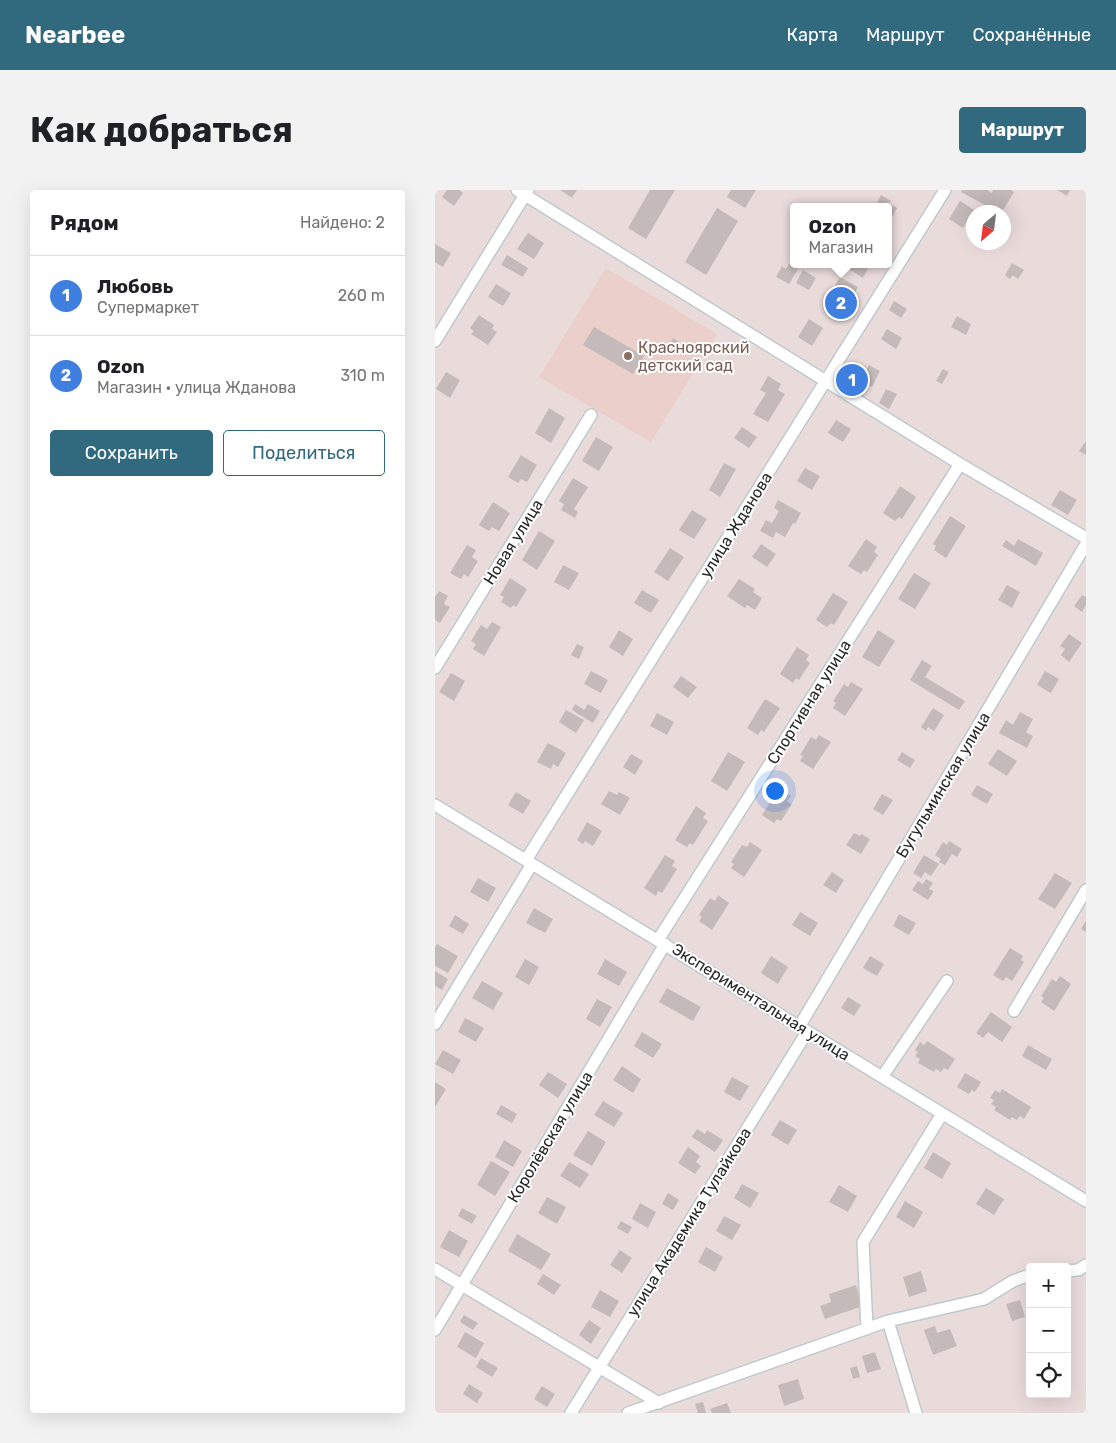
<!DOCTYPE html>
<html lang="ru">
<meta charset="utf-8">
<style>
:root{--surface:#fff;--page:#f2f2f2;--text:#202124;--muted:#757577;--line:#e0e0e0;--accent:#31697e}
body{margin:0;font-family:Rubik,sans-serif;background:var(--page);color:var(--text)}
.controls{position:absolute;right:15px;bottom:15px;display:grid;overflow:hidden;border-radius:5px;box-shadow:0 5px 20px #0002}
.controls button{width:45px;height:45px;display:grid;place-items:center;padding:0;border:0;border-bottom:1px solid var(--line);background:var(--surface);color:var(--text);font:25px sans-serif}
.compass{position:absolute;left:531px;top:15px;width:45px;height:45px;border-radius:50%;background:var(--surface);box-shadow:0 5px 20px #0002;rotate:208deg}
.you{position:absolute;left:339px;top:600px;width:18px;height:18px;margin:-12px;border:4px solid #fff;border-radius:50%;background:#1a73e8;box-shadow:0 0 0 8px #1a73e833}
.badge{display:grid;place-items:center;width:32px;height:32px;border-radius:50%;background:var(--accent);color:#fff;font-size:16px;font-weight:700}
.pin{position:absolute;translate:-50% -50%;border:2px solid #fff;box-shadow:0 1px 5px #0006}
.popup{position:absolute;left:355px;top:13px;width:102px;height:65px;box-sizing:border-box;display:grid;place-content:center;border-radius:5px;background:var(--surface);filter:drop-shadow(0 1px 4px #0005);font-size:16px;white-space:nowrap;color:var(--muted)}
.popup b{font-size:19px;color:var(--text)}
.popup::after{content:'';position:absolute;left:50%;top:100%;margin-left:-10px;border:10px solid transparent;border-top-color:var(--surface)}
.list{margin:0;padding:0;list-style:none}
h2{display:flex;justify-content:space-between;align-items:center;height:65px;margin:0;padding:0 20px;font-size:21px}
h2 small{font-size:16px;font-weight:400;color:var(--muted)}
.list li{display:grid;grid-template-columns:32px 1fr auto;gap:15px;align-items:center;box-sizing:border-box;height:80px;padding:0 20px;border-top:1px solid var(--line)}
.list b{display:block;font-size:19px;white-space:nowrap}
.list p{margin:0;font-size:16px;white-space:nowrap;color:var(--muted)}
.list em{font-size:16px;font-style:normal;color:var(--muted)}
.actions{display:flex;gap:10px;padding:15px 20px}
.actions a{flex:1;padding:11px 0;border:1px solid var(--accent);border-radius:5px;text-align:center;font-size:18px;color:var(--accent)}
.actions .main{background:var(--accent);color:#fff}
.icon{flex:none;width:28px;height:28px;fill:none;stroke:currentColor;stroke-width:2;stroke-linecap:round;stroke-linejoin:round}
.map{position:relative;flex:none;width:651px;height:1223px;overflow:hidden;border-radius:5px}
header{display:flex;align-items:center;gap:30px;box-sizing:border-box;height:70px;padding:0 25px;background:var(--accent);color:#fff}
header strong{font-size:24px}
nav{display:flex;gap:28px;margin-inline-start:auto;font-size:18px}
.intro{display:flex;align-items:center;justify-content:space-between;box-sizing:border-box;height:120px;padding:0 30px}
h1{margin:0;font-size:35px}
.button{padding:12px 22px;border-radius:5px;background:var(--accent);color:#fff;font-size:18px;font-weight:700}
main{display:flex;gap:30px;padding:0 30px}
aside{flex:1;background:var(--surface);border-radius:5px;box-shadow:0 5px 20px #0002}
.map>svg:first-child{display:block}
.education{fill:#eacfcb}
.building{fill:#c5baba}
.lines{fill:none;stroke-linecap:round;stroke-linejoin:round}
.minor-casing{stroke:#bfcace;stroke-width:14}
.minor{stroke:#fff;stroke-width:11}
.education-dot{fill:#8d6e63;stroke:#fff;stroke-width:2}
.labels{text-anchor:middle;dominant-baseline:central;stroke-width:4;stroke-linejoin:round;paint-order:stroke}
.education-label{font-size:16px;fill:#785e54;stroke:#fff;text-anchor:start}
.street-label{font-size:16px;fill:#282828;stroke:#fff}
</style>
<header>
<strong>Nearbee</strong>
<nav><a>Карта</a><a>Маршрут</a><a>Сохранённые</a></nav>
</header>
<div class="intro"><h1>Как добраться</h1><a class="button">Маршрут</a></div>
<main>
<aside>
<h2>Рядом<small>Найдено: 2</small></h2>
<ul class="list">
<li><span class="badge" style="background:#3f7fe0">1</span><div><b>Любовь</b><p>Супермаркет</p></div><em>260 m</em></li>
<li><span class="badge" style="background:#3f7fe0">2</span><div><b>Ozon</b><p>Магазин · улица Жданова</p></div><em>310 m</em></li>
</ul>
<div class="actions"><a class="main">Сохранить</a><a>Поделиться</a></div>
</aside>
<div class="map">
<svg width="651" height="1223" viewBox="0 0 651 1223">
<rect width="100%" height="100%" fill="#eadbdb"/>
<path class="education" d="M 171,78 L 282,144 L 216,252 L 104,187 Z"/>
<path class="building" d="M 12,0 L 24,0 L 28,3 L 19,16 L 7,7 Z
M 125,0 L 142,0 L 137,8 Z
M 215,0 L 240,0 L 211,49 L 193,38 Z
M 296,0 L 321,0 L 310,18 L 292,7 Z
M 527,0 L 552,0 L 557,3 L 558,0 L 576,0 L 579,2 L 567,22 L 563,22 L 526,2 Z
M 622,0 L 635,0 L 632,6 Z
M 446,5 L 456,11 L 454,13 L 462,18 L 454,33 L 454,17 L 440,17 Z
M 525,11 L 539,20 L 528,38 L 514,29 Z
M 282,18 L 303,31 L 271,85 L 250,72 Z
M 93,43 L 109,53 L 99,69 L 82,59 Z
M 0,54 L 16,63 L 8,77 L 0,72 Z
M 72,65 L 93,78 L 88,87 L 66,75 Z
M 577,73 L 589,80 L 583,89 L 578,85 L 575,89 L 570,85 Z
M 354,74 L 363,79 L 354,94 L 341,87 L 347,76 L 351,79 Z
M 406,74 L 427,74 L 433,79 L 428,88 Z
M 368,80 L 381,88 L 374,100 L 361,93 Z
M 405,87 L 423,97 L 407,125 L 395,118 L 399,111 L 393,107 Z
M 61,94 L 76,103 L 68,116 L 53,107 Z
M 459,111 L 472,119 L 466,128 L 454,120 Z
M 44,125 L 59,135 L 57,139 L 62,142 L 53,155 L 36,144 L 39,141 L 35,138 Z
M 522,126 L 536,134 L 531,145 L 516,137 Z
M 374,129 L 388,138 L 377,156 L 363,147 Z
M 159,137 L 209,166 L 198,184 L 148,155 Z
M 452,139 L 467,148 L 461,159 L 446,149 Z
M 238,148 L 247,154 L 241,162 L 233,157 Z
M 434,175 L 445,181 L 437,197 L 426,191 Z
M 508,179 L 514,182 L 507,194 L 501,191 Z
M 416,181 L 425,186 L 418,198 L 409,193 Z
M 11,182 L 25,190 L 15,208 L 1,199 Z
M 333,186 L 346,194 L 343,200 L 350,204 L 333,232 L 318,224 L 331,203 L 325,200 Z
M 451,199 L 462,204 L 454,219 L 444,213 Z
M 114,218 L 130,228 L 116,253 L 100,243 Z
M 401,230 L 416,239 L 408,252 L 393,243 Z
M 307,237 L 322,247 L 314,258 L 299,248 Z
M 161,247 L 178,257 L 164,281 L 147,271 Z
M 651,251 L 651,265 L 644,261 Z
M 86,265 L 102,275 L 92,292 L 86,289 L 83,293 L 73,287 Z
M 289,273 L 301,279 L 285,307 L 274,300 Z
M 370,278 L 385,286 L 377,300 L 362,291 Z
M 138,288 L 153,297 L 139,319 L 143,322 L 140,328 L 126,320 L 129,314 L 124,311 Z
M 465,296 L 481,307 L 467,329 L 464,327 L 460,331 L 448,323 Z
M 625,300 L 642,310 L 633,325 L 616,315 Z
M 343,310 L 366,323 L 360,334 L 358,333 L 350,347 L 341,342 L 338,348 L 325,341 L 331,330 L 337,333 L 344,321 L 339,318 Z
M 58,312 L 75,323 L 64,341 L 57,337 L 54,341 L 44,335 Z
M 257,320 L 272,329 L 259,349 L 244,340 Z
M 515,326 L 531,336 L 511,368 L 499,360 L 501,356 L 498,354 Z
M 104,341 L 120,351 L 102,380 L 87,370 Z
M 431,349 L 442,357 L 439,362 L 443,365 L 432,382 L 429,380 L 426,384 L 413,376 Z
M 583,349 L 608,363 L 601,376 L 567,356 L 571,350 L 579,356 Z
M 326,354 L 341,364 L 332,377 L 317,367 Z
M 32,355 L 41,360 L 37,367 L 43,371 L 33,387 L 29,384 L 26,389 L 15,383 Z
M 235,358 L 249,367 L 233,391 L 219,382 Z
M 128,375 L 144,383 L 134,400 L 119,392 Z
M 479,383 L 496,393 L 480,419 L 463,409 Z
M 75,388 L 92,399 L 81,417 L 78,415 L 76,418 L 66,412 L 69,407 L 65,405 Z
M 304,389 L 320,399 L 318,402 L 327,408 L 320,420 L 312,415 L 310,418 L 292,406 Z
M 572,395 L 585,402 L 577,418 L 563,410 Z
M 207,400 L 224,410 L 216,423 L 199,413 Z
M 4,401 L 13,406 L 9,414 L 15,417 L 5,433 L 0,430 L 0,407 Z
M 398,403 L 413,412 L 399,435 L 396,433 L 392,437 L 381,430 Z
M 647,405 L 651,407 L 651,415 L 647,422 L 639,416 Z
M 57,432 L 66,437 L 49,466 L 38,459 L 41,454 L 36,451 L 46,435 L 52,439 Z
M 184,440 L 198,449 L 188,466 L 174,457 Z
M 443,440 L 460,451 L 444,477 L 427,467 Z
M 634,444 L 647,453 L 634,472 L 626,465 L 630,459 L 625,456 Z
M 142,454 L 149,457 L 144,469 L 136,465 Z
M 362,457 L 374,465 L 371,470 L 375,473 L 364,490 L 361,488 L 358,493 L 345,484 Z
M 487,470 L 497,476 L 490,487 L 530,511 L 524,520 L 475,490 Z
M 156,481 L 173,490 L 166,503 L 149,494 Z
M 610,481 L 624,489 L 616,503 L 602,495 Z
M 16,483 L 30,491 L 19,511 L 4,502 Z
M 246,486 L 262,497 L 253,508 L 238,497 Z
M 416,492 L 428,499 L 410,526 L 398,518 L 401,513 L 398,511 L 409,494 L 413,497 Z
M 330,509 L 345,518 L 329,542 L 326,540 L 323,545 L 312,538 Z
M 140,514 L 149,520 L 153,514 L 165,521 L 158,533 L 137,520 Z
M 498,518 L 509,525 L 499,541 L 493,537 L 491,541 L 486,537 Z
M 131,520 L 149,530 L 141,543 L 124,532 Z
M 585,522 L 598,529 L 591,542 L 598,546 L 592,558 L 564,543 L 571,530 L 578,535 Z
M 222,523 L 239,532 L 232,545 L 215,536 Z
M 384,545 L 396,552 L 378,579 L 365,571 L 368,566 L 365,565 L 376,547 L 381,550 Z
M 113,553 L 131,563 L 123,577 L 118,574 L 116,579 L 102,572 Z
M 563,559 L 582,571 L 572,586 L 553,574 Z
M 293,562 L 310,572 L 292,601 L 276,591 Z
M 467,562 L 480,570 L 475,578 L 462,570 Z
M 196,564 L 208,571 L 200,585 L 188,577 Z
M 542,595 L 558,604 L 552,614 L 536,605 Z
M 344,598 L 356,606 L 352,611 L 357,614 L 346,631 L 342,629 L 339,633 L 327,625 Z
M 174,601 L 182,605 L 184,602 L 195,608 L 185,625 L 166,614 Z
M 81,602 L 96,611 L 88,624 L 73,615 Z
M 447,604 L 458,610 L 448,625 L 438,619 Z
M 261,616 L 271,623 L 268,628 L 273,631 L 258,655 L 255,653 L 252,657 L 240,650 Z
M 152,632 L 167,641 L 158,656 L 150,651 L 148,654 L 142,650 Z
M 419,643 L 425,646 L 426,644 L 435,649 L 426,664 L 411,655 Z
M 514,651 L 527,659 L 522,667 L 517,664 L 510,675 L 504,672 L 506,669 L 500,665 L 508,652 L 512,655 Z
M 315,652 L 327,660 L 309,687 L 296,678 L 299,674 L 296,672 L 307,655 L 312,657 Z
M 230,665 L 240,671 L 237,676 L 242,679 L 227,703 L 223,701 L 221,706 L 209,698 Z
M 489,665 L 504,674 L 496,686 L 490,682 L 486,688 L 478,683 Z
M 397,682 L 409,690 L 401,703 L 388,695 Z
M 620,683 L 637,693 L 620,719 L 603,709 Z
M 43,688 L 61,698 L 53,712 L 35,702 Z
M 491,689 L 498,693 L 494,699 L 499,701 L 493,710 L 477,700 L 483,691 L 488,694 Z
M 283,705 L 294,713 L 277,740 L 264,731 L 267,727 L 264,725 L 275,708 L 280,711 Z
M 99,718 L 118,729 L 110,743 L 91,733 Z
M 365,722 L 383,733 L 375,746 L 357,735 Z
M 464,724 L 481,733 L 474,745 L 458,736 Z
M 20,725 L 34,734 L 28,744 L 14,736 Z
M 651,731 L 651,742 L 646,739 Z
M 2,754 L 23,766 L 13,783 L 0,776 L 0,757 Z
M 575,758 L 588,766 L 586,770 L 589,772 L 577,791 L 571,787 L 568,791 L 558,785 Z
M 336,766 L 353,777 L 343,794 L 326,783 Z
M 435,766 L 449,774 L 442,786 L 428,778 Z
M 90,769 L 104,777 L 94,795 L 80,787 Z
M 170,769 L 192,782 L 184,796 L 162,784 Z
M 0,781 L 13,789 L 7,800 L 0,796 Z
M 625,786 L 636,794 L 619,821 L 606,812 L 609,808 L 606,806 L 617,789 L 621,792 Z
M 47,791 L 68,803 L 58,820 L 37,808 Z
M 232,798 L 266,817 L 258,831 L 224,812 Z
M 413,807 L 426,815 L 419,826 L 406,818 Z
M 162,809 L 177,817 L 165,837 L 151,829 Z
M 556,822 L 577,837 L 567,852 L 553,842 L 548,848 L 541,843 Z
M 30,828 L 49,838 L 41,852 L 23,842 Z
M 207,842 L 227,854 L 218,868 L 199,856 Z
M 492,851 L 520,869 L 513,880 L 509,878 L 506,882 L 501,879 L 499,882 L 483,873 L 485,869 L 480,866 L 483,862 L 480,860 L 485,852 L 489,855 Z
M 593,855 L 617,869 L 611,880 L 587,866 Z
M 8,860 L 26,870 L 18,884 L 0,874 Z
M 187,876 L 206,889 L 198,903 L 178,890 Z
M 113,882 L 132,894 L 123,908 L 104,895 Z
M 530,883 L 546,892 L 540,902 L 537,900 L 534,904 L 522,897 Z
M 297,887 L 314,896 L 305,911 L 289,902 Z
M 0,892 L 11,899 L 0,917 Z
M 567,899 L 596,917 L 589,929 L 585,926 L 582,930 L 577,927 L 575,930 L 559,920 L 561,917 L 556,914 L 559,910 L 555,908 L 560,900 L 565,903 Z
M 168,911 L 188,923 L 179,937 L 159,925 Z
M 66,915 L 82,924 L 77,933 L 61,924 Z
M 345,930 L 362,940 L 353,955 L 336,945 Z
M 262,939 L 270,944 L 272,940 L 288,950 L 280,962 L 257,947 Z
M 153,941 L 171,952 L 157,976 L 138,965 Z
M 69,950 L 87,961 L 78,977 L 60,967 Z
M 253,957 L 265,966 L 261,972 L 266,976 L 260,984 L 243,973 Z
M 498,962 L 516,973 L 507,989 L 489,978 Z
M 56,971 L 75,982 L 60,1006 L 42,995 Z
M 134,972 L 154,984 L 145,998 L 125,986 Z
M 307,994 L 324,1003 L 315,1018 L 299,1008 Z
M 404,995 L 422,1006 L 413,1022 L 394,1012 Z
M 551,998 L 569,1009 L 559,1025 L 541,1014 Z
M 233,1003 L 244,1010 L 238,1020 L 227,1014 Z
M 112,1007 L 131,1017 L 122,1034 L 103,1023 Z
M 470,1011 L 488,1022 L 479,1038 L 461,1027 Z
M 205,1013 L 221,1022 L 213,1038 L 197,1029 Z
M 27,1018 L 42,1026 L 37,1034 L 23,1026 Z
M 289,1026 L 306,1035 L 297,1050 L 281,1041 Z
M 186,1031 L 197,1037 L 193,1044 L 182,1038 Z
M 14,1040 L 33,1051 L 24,1067 L 5,1057 Z
M 82,1044 L 116,1064 L 106,1080 L 73,1061 Z
M 271,1057 L 288,1067 L 280,1082 L 263,1072 Z
M 185,1060 L 197,1068 L 187,1083 L 175,1075 Z
M 486,1081 L 492,1101 L 474,1107 L 468,1087 Z
M 108,1084 L 126,1095 L 119,1105 L 102,1094 Z
M 421,1095 L 428,1116 L 390,1129 L 385,1116 L 396,1112 L 394,1104 Z
M 165,1100 L 184,1111 L 175,1127 L 156,1117 Z
M 585,1110 L 590,1127 L 577,1131 L 571,1114 Z
M 632,1111 L 636,1122 L 632,1123 Z
M 29,1125 L 43,1133 L 38,1140 L 25,1132 Z
M 154,1130 L 166,1138 L 156,1154 L 144,1145 Z
M 500,1136 L 502,1143 L 515,1139 L 522,1156 L 498,1165 L 489,1140 Z
M 30,1142 L 49,1153 L 41,1168 L 22,1157 Z
M 440,1162 L 446,1179 L 432,1183 L 427,1166 Z
M 46,1168 L 63,1178 L 57,1187 L 41,1177 Z
M 422,1176 L 425,1187 L 418,1189 L 415,1178 Z
M 363,1189 L 369,1209 L 349,1216 L 343,1195 Z
M 34,1194 L 48,1203 L 42,1213 L 28,1204 Z
M 107,1196 L 120,1204 L 112,1217 L 99,1209 Z
M 268,1212 L 271,1223 L 263,1223 L 260,1214 Z
M 292,1213 L 296,1223 L 277,1223 L 275,1219 Z"/>
<g class="lines">
<defs>
<path id="minor" d="M 82,0 L 525,274 L 651,348
M 0,151 L 93,0
M 0,478 L 156,225
M 0,615 L 651,1011
M 91,670 L 510,0
M 223,750 L 525,274
M 579,821 L 651,700
M 0,834 L 97,674
M 364,837 L 651,354
M 447,887 L 512,791
M 0,1079 L 224,1213
M 632,1081 L 643,1080 L 651,1075
M 453,1131 L 481,1223
M 432,1138 L 428,1052 L 507,924
M 0,1140 L 230,754
M 136,1223 L 372,842
M 193,1223 L 453,1131 L 549,1109 L 578,1091 L 595,1085"/>
</defs>
<use href="#minor" class="minor-casing"/>
<use href="#minor" class="minor"/>
</g>
<circle class="education-dot" cx="193" cy="166" r="5"/>
<g class="labels">
<g class="education-label">
<text x="203" y="157">Красноярский<tspan x="203" dy="18">детский сад</tspan></text>
</g>
<g class="street-label">
<text transform="translate(301 335) rotate(-58)">улица Жданова</text>
<text transform="translate(78 352) rotate(-58)">Новая улица</text>
<text transform="translate(374 512) rotate(-58)">Спортивная улица</text>
<text transform="translate(508 595) rotate(-59)">Бугульминская улица</text>
<text transform="translate(326 812) rotate(32)">Экспериментальная улица</text>
<text transform="translate(115 947) rotate(-59)">Королёвская улица</text>
<text transform="translate(254 1032) rotate(-58)">улица Академика Тулайкова</text>
</g>
</g>
</svg>
<div class="controls">
<button>+</button>
<button>−</button>
<button><svg class="icon" aria-label="locate" viewBox="0 0 24 24"><circle cx="12" cy="12" r="6"/><path d="M12 2v4M12 18v4M2 12h4M18 12h4"/></svg></button>
</div>
<svg class="compass" viewBox="-18 -18 36 36"><path d="M0-13l5 13h-10z" fill="#e53935"/><path d="M0 13l5-13h-10z" fill="#757577"/></svg>
<div class="you"></div>
<div class="pin badge" style="left:417px;top:190px;background:#3f7fe0">1</div>
<div class="pin badge" style="left:406px;top:113px;background:#3f7fe0">2</div>
<div class="popup"><b>Ozon</b>Магазин</div>
</div>
</main>
